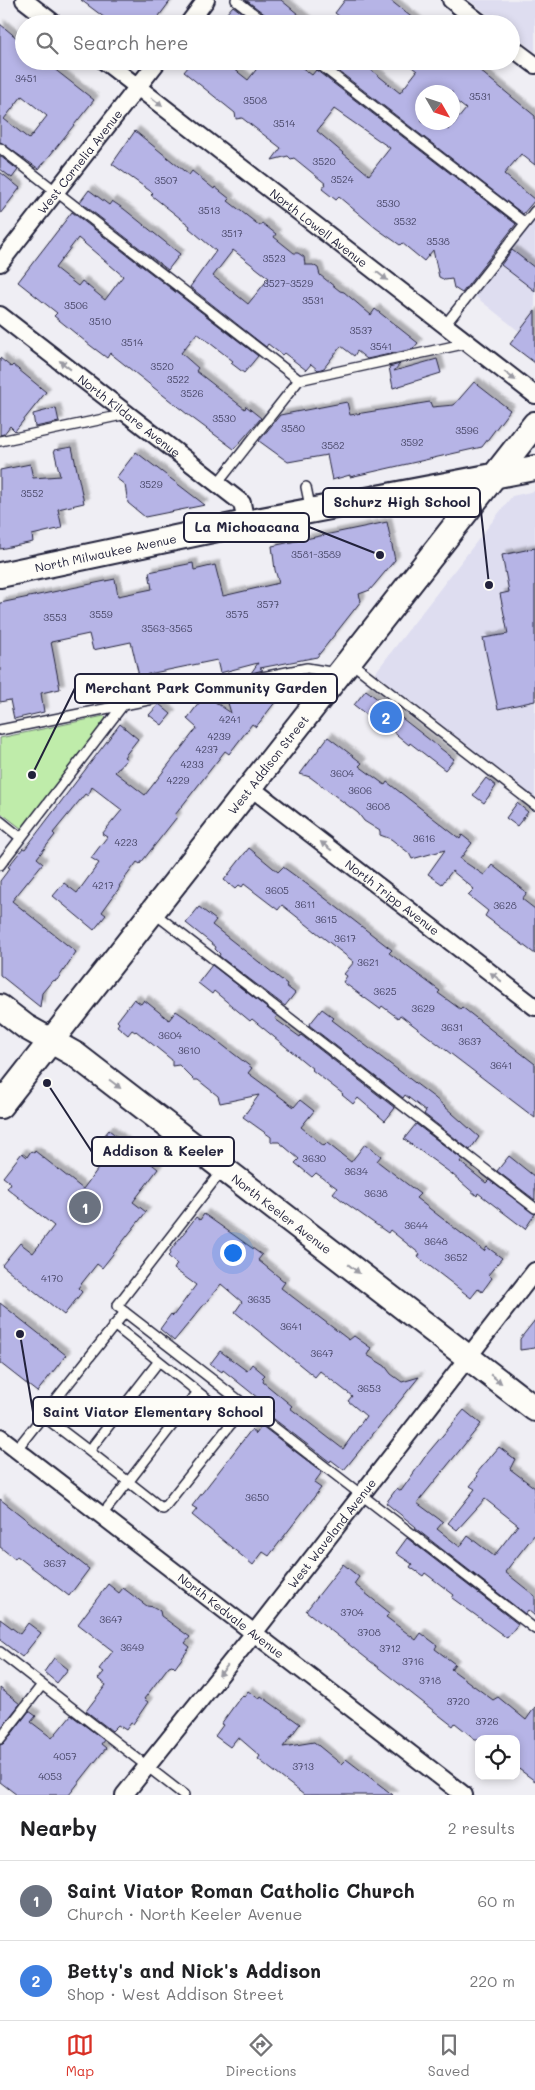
<!DOCTYPE html>
<meta charset="utf-8">
<style>
:root{--surface:#fff;--page:#f2f2f2;--text:#202124;--muted:#757577;--line:#e0e0e0;--accent:#d93025}
body{margin:0;font-family:Mali,sans-serif;background:var(--page);color:var(--text)}
.controls{position:absolute;right:15px;bottom:15px;display:grid;overflow:hidden;border-radius:10px;box-shadow:0 2px 8px #0003}
.controls button{width:45px;height:45px;display:grid;place-items:center;padding:0;border:0;border-bottom:1px solid var(--line);background:var(--surface);color:var(--text);font:25px sans-serif}
.compass{position:absolute;left:415px;top:85px;width:45px;height:45px;border-radius:50%;background:var(--surface);box-shadow:0 2px 8px #0003;rotate:129deg}
.you{position:absolute;left:232px;top:1252px;width:18px;height:18px;margin:-12px;border:4px solid #fff;border-radius:50%;background:#1a73e8;box-shadow:0 0 0 8px #1a73e833}
.badge{display:grid;place-items:center;width:32px;height:32px;border-radius:50%;background:var(--accent);color:#fff;font-size:16px;font-weight:700}
.pin{position:absolute;translate:-50% -50%;border:2px solid #fff;box-shadow:0 1px 5px #0006}
.list{margin:0;padding:0;list-style:none}
h2{display:flex;justify-content:space-between;align-items:center;height:65px;margin:0;padding:0 20px;font-size:21px}
h2 small{font-size:16px;font-weight:400;color:var(--muted)}
.list li{display:grid;grid-template-columns:32px 1fr auto;gap:15px;align-items:center;box-sizing:border-box;height:80px;padding:0 20px;border-top:1px solid var(--line)}
.list b{display:block;font-size:19px;white-space:nowrap}
.list p{margin:0;font-size:16px;white-space:nowrap;color:var(--muted)}
.list em{font-size:16px;font-style:normal;color:var(--muted)}
.icon{flex:none;width:28px;height:28px;fill:none;stroke:currentColor;stroke-width:2;stroke-linecap:round;stroke-linejoin:round}
.map{position:relative;flex:none;width:535px;height:1795px;overflow:hidden}
.search{position:absolute;background:var(--surface);box-shadow:0 2px 8px #0003;left:15px;right:15px;top:15px;height:55px;display:flex;align-items:center;gap:12px;box-sizing:border-box;padding:0 18px;border-radius:28px;color:var(--muted);font-size:19px}
.sheet{height:225px;background:var(--surface)}
nav{display:flex;justify-content:space-around;align-items:center;box-sizing:border-box;height:70px;border-top:1px solid var(--line);background:var(--surface);font-size:14px;color:var(--muted)}
nav a{display:grid;justify-items:center;gap:2px}
nav .on{color:var(--accent)}
.map>svg:first-child{display:block}
.built{fill:#deddf0}
.green{fill:#bfecaa;stroke:#708772}
.building{fill:#b6b4e6;stroke:#22223b;fill-rule:evenodd;filter:url(#shadow)}
.lines{fill:none;stroke-linecap:round;stroke-linejoin:round}
.lane-casing{stroke:#22223b;stroke-width:12}
.street-casing{stroke:#22223b;stroke-width:20}
.secondary-casing{stroke:#22223b;stroke-width:28}
.lane{stroke:#fdfcf7;stroke-width:9}
.street{stroke:#fdfcf7;stroke-width:16}
.secondary{stroke:#fdfcf7;stroke-width:24}
.oneway{fill:#9a9aa2}
.labels{text-anchor:middle;dominant-baseline:central;stroke-width:4;stroke-linejoin:round;paint-order:stroke}
.number-label{font-size:10px;fill:#474666}
.street-label{font-size:12px;fill:#22223b;stroke:#fdfcf7}
.leader{fill:none;stroke:#22223b;stroke-width:2}
.callout-dot{fill:#22223b;stroke:#fdfcf7;stroke-width:2}
.callout{fill:#fdfcf7;stroke:#22223b;stroke-width:2}
.callout-label{font-size:14px;text-anchor:middle;font-weight:bold;fill:#22223b}
</style>
<div class="map">
<svg width="535" height="1795" viewBox="0 0 535 1795">
<defs>
<filter id="shadow"><feDropShadow dx="4.5" dy="-4.5" stdDeviation="1" flood-color="#0004"/></filter>
</defs>
<rect width="100%" height="100%" fill="#efeef4"/>
<filter id="ink" filterUnits="userSpaceOnUse"><feTurbulence type="fractalNoise" baseFrequency=".02" numOctaves="2"/><feDisplacementMap in="SourceGraphic" scale="10" xChannelSelector="R" yChannelSelector="G"/><feConvolveMatrix kernelMatrix="1 2 1 2 8 2 1 2 1" color-interpolation-filters="sRGB"/></filter>
<g filter="url(#ink)">
<path class="built" d="M 469,0 L 535,0 L 535,52 L 511,33 L 511,24 L 500,24 Z
M 535,211 L 535,344 L 471,293 Z
M 535,491 L 535,798 L 375,673 L 512,496 Z"/>
<path class="green" d="M 104,716 L 107,719 L 22,829 L 0,812 L 0,738 Z"/>
<path class="building" d="M 81,0 L 171,0 L 153,24 L 113,24 Z
M 246,0 L 281,0 L 310,24 L 273,24 L 271,19 Z
M 345,0 L 390,0 L 420,24 L 349,24 L 335,13 Z
M 233,6 L 256,24 L 238,24 L 226,14 Z
M 0,24 L 24,44 L 24,61 L 44,61 L 94,100 L 39,169 L 0,142 ZM 22,96 L 47,116 L 29,139 L 4,119 Z
M 193,61 L 224,61 L 248,80 L 263,61 L 293,61 L 312,75 L 316,70 L 516,224 L 462,293 L 454,288 L 452,279 L 445,280 L 439,277 L 433,250 L 424,261 L 402,243 L 400,245 L 376,228 L 339,197 L 336,200 L 322,189 L 326,184 L 294,158 L 291,159 L 288,156 L 272,160 L 281,148 L 242,118 L 236,119 L 235,113 L 184,72 ZM 334,109 L 390,148 L 369,175 L 317,131 Z
M 342,61 L 360,61 L 400,93 L 417,71 L 404,61 L 468,61 L 535,116 L 535,165 L 521,154 L 504,174 L 535,200 L 523,214 L 336,69 ZM 422,92 L 452,92 L 452,98 L 466,109 L 449,130 L 438,122 L 422,122 Z
M 135,131 L 189,175 L 192,171 L 214,189 L 215,187 L 230,199 L 228,201 L 260,226 L 262,223 L 276,234 L 274,237 L 294,253 L 298,253 L 304,257 L 305,265 L 313,265 L 318,268 L 320,275 L 340,291 L 344,292 L 371,315 L 375,309 L 418,343 L 413,349 L 367,359 L 357,351 L 354,356 L 341,346 L 324,368 L 318,370 L 311,364 L 306,370 L 284,353 L 282,355 L 268,344 L 266,347 L 190,287 L 216,251 L 189,228 L 190,226 L 151,195 L 153,193 L 112,164 ZM 233,250 L 269,278 L 248,304 L 213,276 Z
M 0,156 L 18,170 L 12,178 L 0,169 Z
M 0,172 L 20,188 L 0,214 Z
M 89,190 L 109,205 L 112,201 L 124,209 L 180,254 L 168,270 L 80,202 Z
M 72,212 L 258,356 L 244,373 L 231,363 L 233,361 L 197,333 L 181,353 L 198,368 L 196,371 L 245,409 L 246,406 L 261,418 L 234,449 L 187,414 L 110,353 L 107,358 L 91,346 L 54,316 L 57,313 L 18,282 ZM 78,238 L 123,276 L 105,300 L 82,281 L 78,286 L 55,268 Z
M 512,250 L 535,268 L 535,291 L 501,265 Z
M 535,311 L 535,363 L 510,344 Z
M 0,358 L 11,367 L 13,365 L 46,392 L 15,431 L 10,426 L 4,434 L 0,435 Z
M 437,359 L 441,373 L 393,388 L 389,367 L 400,364 L 394,371 Z
M 474,382 L 510,410 L 482,447 L 350,477 L 350,475 L 332,480 L 327,455 L 288,462 L 259,441 L 280,415 L 347,402 L 350,415 L 430,402 L 432,407 L 454,405 Z
M 56,408 L 59,422 L 35,427 L 33,414 Z
M 72,447 L 84,503 L 58,509 L 62,528 L 32,535 L 33,542 L 0,549 L 0,470 L 30,464 L 33,478 L 60,476 L 54,450 Z
M 136,452 L 205,505 L 145,517 L 128,503 L 125,485 L 116,478 Z
M 387,522 L 395,560 L 370,590 L 359,594 L 361,601 L 317,657 L 260,668 L 263,670 L 251,673 L 258,663 L 220,673 L 217,660 L 139,676 L 131,642 L 93,650 L 89,634 L 51,642 L 60,689 L 41,693 L 44,712 L 14,719 L 10,700 L 0,702 L 0,603 L 115,579 L 118,596 L 152,589 L 149,572 L 193,563 L 194,570 L 215,565 L 223,596 L 279,583 L 275,570 L 272,546 Z
M 535,548 L 535,701 L 498,709 L 483,638 L 508,634 L 500,594 L 509,592 L 502,555 Z
M 277,680 L 286,688 L 256,727 L 252,724 L 229,754 L 225,751 L 175,815 L 177,817 L 140,864 L 137,862 L 119,886 L 120,887 L 102,912 L 106,915 L 94,930 L 53,896 L 64,883 L 77,893 L 99,863 L 91,858 L 107,837 L 102,834 L 122,810 L 92,787 L 88,796 L 85,794 L 53,833 L 55,835 L 37,858 L 43,863 L 12,901 L 76,952 L 57,980 L 52,981 L 42,993 L 40,1007 L 0,975 L 0,881 L 10,868 L 8,867 L 23,848 L 25,849 L 120,724 L 138,739 L 124,757 L 127,759 L 115,772 L 145,795 L 197,728 L 187,719 L 205,695 L 231,713 L 228,703 L 240,688 Z
M 366,690 L 454,759 L 445,770 L 410,743 L 409,745 L 391,730 L 389,732 L 354,705 Z
M 159,704 L 171,714 L 162,725 L 149,715 Z
M 328,737 L 362,763 L 359,766 L 385,785 L 387,782 L 460,839 L 462,835 L 472,843 L 460,859 L 484,875 L 492,865 L 525,891 L 526,894 L 522,899 L 535,909 L 535,954 L 485,916 L 488,911 L 468,895 L 474,889 L 452,871 L 442,884 L 428,874 L 445,850 L 412,859 L 409,853 L 391,839 L 380,835 L 380,831 L 364,821 L 358,813 L 310,777 L 300,774 Z
M 486,778 L 496,786 L 484,803 L 473,795 Z
M 517,803 L 528,812 L 517,826 L 506,818 Z
M 249,848 L 278,872 L 283,867 L 308,885 L 392,950 L 389,953 L 440,991 L 438,993 L 460,1009 L 462,1007 L 535,1064 L 535,1118 L 400,1015 L 398,1018 L 382,1006 L 380,1009 L 343,982 L 347,976 L 344,974 L 354,962 L 282,905 L 278,910 L 244,884 L 242,887 L 239,885 L 235,889 L 224,880 Z
M 199,907 L 216,920 L 212,925 L 287,984 L 286,986 L 295,993 L 285,1006 L 219,956 L 220,954 L 215,949 L 216,947 L 186,923 Z
M 212,965 L 277,1016 L 275,1019 L 300,1037 L 301,1035 L 395,1108 L 385,1121 L 358,1098 L 353,1104 L 342,1095 L 343,1094 L 312,1070 L 313,1069 L 252,1019 L 250,1021 L 214,991 L 212,994 L 198,983 Z
M 134,999 L 141,1004 L 144,1000 L 169,1020 L 176,1011 L 198,1026 L 252,1068 L 248,1073 L 294,1107 L 300,1100 L 314,1111 L 301,1127 L 324,1146 L 327,1143 L 351,1162 L 365,1144 L 381,1156 L 377,1161 L 420,1194 L 416,1198 L 484,1251 L 487,1247 L 502,1258 L 488,1275 L 492,1278 L 482,1292 L 478,1289 L 471,1298 L 418,1257 L 420,1254 L 390,1230 L 388,1233 L 344,1202 L 333,1193 L 337,1188 L 316,1173 L 312,1177 L 295,1163 L 299,1159 L 279,1142 L 271,1142 L 271,1137 L 243,1117 L 259,1095 L 220,1103 L 218,1096 L 198,1080 L 194,1080 L 179,1065 L 172,1066 L 172,1060 L 136,1031 L 135,1032 L 132,1030 L 128,1035 L 117,1026 L 119,1023 L 117,1021 Z
M 322,1009 L 334,1018 L 332,1020 L 435,1098 L 479,1137 L 470,1150 L 424,1114 L 426,1111 L 405,1095 L 403,1098 L 309,1025 Z
M 416,1124 L 462,1159 L 460,1162 L 486,1183 L 489,1180 L 535,1214 L 525,1229 L 478,1193 L 477,1196 L 452,1174 L 404,1139 Z
M 109,1130 L 158,1169 L 133,1202 L 146,1212 L 102,1268 L 97,1264 L 78,1288 L 82,1292 L 64,1315 L 2,1265 L 20,1243 L 33,1253 L 54,1226 L 7,1188 L 11,1183 L 3,1177 L 22,1153 L 27,1157 L 31,1151 L 34,1153 L 35,1151 L 83,1189 L 103,1162 L 91,1152 Z
M 509,1156 L 535,1177 L 535,1200 L 497,1171 Z
M 204,1214 L 262,1255 L 258,1260 L 285,1282 L 281,1288 L 349,1340 L 354,1336 L 371,1348 L 367,1355 L 385,1366 L 391,1374 L 402,1382 L 419,1377 L 344,1470 L 331,1460 L 330,1462 L 270,1416 L 274,1411 L 223,1370 L 222,1372 L 210,1364 L 220,1351 L 247,1371 L 252,1364 L 265,1375 L 262,1378 L 264,1380 L 263,1382 L 292,1406 L 290,1408 L 343,1449 L 366,1416 L 348,1401 L 352,1396 L 320,1371 L 315,1377 L 235,1312 L 242,1302 L 221,1284 L 174,1341 L 160,1329 L 171,1314 L 173,1316 L 196,1285 L 174,1269 L 177,1264 L 168,1256 L 171,1253 L 170,1251 L 196,1217 L 200,1220 Z
M 0,1303 L 66,1355 L 37,1392 L 0,1363 Z
M 535,1320 L 535,1348 L 520,1350 L 520,1339 Z
M 464,1410 L 481,1424 L 417,1503 L 443,1522 L 437,1529 L 460,1547 L 468,1536 L 494,1556 L 518,1525 L 485,1499 L 457,1530 L 448,1523 L 475,1489 L 470,1486 L 478,1476 L 476,1474 L 499,1447 L 515,1459 L 510,1469 L 535,1488 L 535,1534 L 505,1572 L 535,1596 L 535,1616 L 528,1610 L 525,1614 L 415,1528 L 416,1527 L 386,1503 L 397,1488 L 401,1491 L 427,1454 Z
M 262,1426 L 322,1472 L 314,1483 L 321,1488 L 269,1556 L 263,1552 L 253,1565 L 192,1515 L 197,1509 L 192,1506 L 251,1430 L 256,1434 Z
M 0,1499 L 89,1569 L 69,1596 L 17,1556 L 15,1559 L 0,1547 Z
M 407,1538 L 518,1624 L 507,1638 L 452,1598 L 454,1595 L 425,1573 L 423,1576 L 410,1567 L 412,1564 L 396,1553 Z
M 343,1564 L 359,1577 L 354,1584 L 390,1613 L 386,1617 L 390,1620 L 416,1640 L 421,1633 L 437,1645 L 435,1649 L 455,1664 L 451,1669 L 493,1700 L 498,1697 L 526,1720 L 535,1707 L 535,1781 L 516,1767 L 516,1739 L 475,1739 L 455,1723 L 453,1726 L 306,1611 Z
M 108,1584 L 119,1593 L 123,1588 L 147,1606 L 154,1607 L 160,1611 L 161,1616 L 190,1637 L 185,1643 L 190,1647 L 175,1668 L 172,1665 L 169,1666 L 144,1699 L 148,1702 L 133,1724 L 131,1723 L 126,1730 L 118,1725 L 112,1731 L 86,1711 L 106,1685 L 98,1679 L 104,1672 L 99,1669 L 113,1651 L 78,1624 Z
M 0,1619 L 20,1634 L 28,1623 L 41,1633 L 22,1657 L 0,1640 Z
M 54,1658 L 68,1669 L 57,1683 L 44,1672 Z
M 0,1688 L 20,1704 L 0,1729 Z
M 248,1691 L 259,1699 L 261,1696 L 300,1724 L 283,1747 L 314,1742 L 341,1764 L 346,1759 L 393,1795 L 304,1795 L 258,1759 L 260,1756 L 238,1737 L 230,1747 L 215,1736 L 223,1725 L 221,1724 L 242,1695 L 244,1697 Z
M 29,1711 L 36,1716 L 31,1722 L 52,1738 L 71,1715 L 104,1740 L 101,1744 L 106,1748 L 69,1795 L 17,1795 L 0,1782 L 0,1745 L 5,1743 Z"/>
<g class="lines">
<defs>
<path id="lane" d="M 236,0 L 267,24
M 315,61 L 525,223
M 0,148 L 299,380
M 445,325 L 535,211
M 0,441 L 127,414
M 217,484 L 299,380 L 468,343
M 306,487 L 311,511
M 349,661 L 535,805
M 0,730 L 307,668 L 336,673
M 0,821 L 21,838
M 0,865 L 123,705
M 154,913 L 535,1208
M 223,1169 L 117,1306 L 535,1629
M 114,1325 L 159,1361
M 43,1416 L 89,1451
M 16,1450 L 125,1312
M 101,1516 L 129,1481 L 198,1392 L 234,1420 L 163,1509 L 89,1451 L 159,1361 L 198,1392
M 0,1652 L 184,1795
M 0,1739 L 42,1685"/>
<g id="street">
<path d="M 24,0 L 55,24"/>
<path d="M 451,0 L 482,24"/>
<path d="M 188,24 L 206,0"/>
<path d="M 511,47 L 535,65"/>
<path id="s1" d="M 104,61 L 535,395"/>
<path id="s2" d="M 0,263 L 158,61"/>
<path id="s3" d="M 0,315 L 242,503 L 246,523"/>
<path id="s4" d="M 250,787 L 535,1007"/>
<path id="s5" d="M 0,1437 L 464,1795"/>
<path id="s6" d="M 124,1795 L 254,1633 L 535,1271"/>
</g>
<g id="secondary">
<path id="s7" d="M 0,575 L 246,523 L 535,468"/>
<path id="s8" d="M 0,1007 L 26,1027 L 76,1055 L 535,1409"/>
<path id="s9" d="M 0,1106 L 535,424"/>
</g>
</defs>
<use href="#lane" class="lane-casing"/>
<use href="#street" class="street-casing"/>
<use href="#secondary" class="secondary-casing"/>
<use href="#lane" class="lane"/>
<use href="#street" class="street"/>
<use href="#secondary" class="secondary"/>
</g>
<defs><path id="oneway-solid" d="M-6-.8H1V-3.2L6.5 0L1 3.2V.8H-6Z" transform="scale(1.25)"/></defs>
<g class="oneway">
<use href="#oneway-solid" transform="translate(157 102) rotate(38)"/>
<use href="#oneway-solid" transform="translate(382 276) rotate(38)"/>
<use href="#oneway-solid" transform="translate(65 365) rotate(-142)"/>
<use href="#oneway-solid" transform="translate(510 376) rotate(38)"/>
<use href="#oneway-solid" transform="translate(326 846) rotate(-142)"/>
<use href="#oneway-solid" transform="translate(496 977) rotate(-142)"/>
<use href="#oneway-solid" transform="translate(115 1084) rotate(37)"/>
<use href="#oneway-solid" transform="translate(354 1269) rotate(38)"/>
<use href="#oneway-solid" transform="translate(496 1379) rotate(38)"/>
<use href="#oneway-solid" transform="translate(223 1671) rotate(129)"/>
</g>
</g>
<g class="labels">
<g class="number-label">
<text x="26" y="78">3451</text>
<text x="480" y="96">3531</text>
<text x="255" y="100">3508</text>
<text x="284" y="123">3514</text>
<text x="324" y="161">3520</text>
<text x="342" y="179">3524</text>
<text x="166" y="180">3507</text>
<text x="388" y="203">3530</text>
<text x="209" y="210">3513</text>
<text x="405" y="221">3532</text>
<text x="232" y="233">3517</text>
<text x="438" y="241">3538</text>
<text x="274" y="258">3523</text>
<text x="288" y="283">3527-3529</text>
<text x="313" y="300">3531</text>
<text x="76" y="305">3506</text>
<text x="100" y="321">3510</text>
<text x="361" y="330">3537</text>
<text x="132" y="342">3514</text>
<text x="381" y="346">3541</text>
<text x="162" y="366">3520</text>
<text x="178" y="379">3522</text>
<text x="192" y="393">3526</text>
<text x="224" y="418">3530</text>
<text x="293" y="428">3580</text>
<text x="467" y="430">3596</text>
<text x="412" y="442">3592</text>
<text x="333" y="445">3582</text>
<text x="151" y="484">3529</text>
<text x="32" y="493">3552</text>
<text x="316" y="554">3581-3589</text>
<text x="268" y="604">3577</text>
<text x="101" y="614">3559</text>
<text x="237" y="614">3575</text>
<text x="55" y="617">3553</text>
<text x="167" y="628">3563-3565</text>
<text x="230" y="719">4241</text>
<text x="219" y="736">4239</text>
<text x="207" y="749">4237</text>
<text x="192" y="764">4233</text>
<text x="342" y="773">3604</text>
<text x="178" y="780">4229</text>
<text x="360" y="790">3606</text>
<text x="378" y="806">3608</text>
<text x="424" y="838">3616</text>
<text x="126" y="842">4223</text>
<text x="103" y="885">4217</text>
<text x="277" y="890">3605</text>
<text x="305" y="904">3611</text>
<text x="505" y="905">3628</text>
<text x="326" y="919">3615</text>
<text x="345" y="938">3617</text>
<text x="368" y="962">3621</text>
<text x="385" y="991">3625</text>
<text x="423" y="1008">3629</text>
<text x="452" y="1027">3631</text>
<text x="170" y="1035">3604</text>
<text x="470" y="1041">3637</text>
<text x="189" y="1050">3610</text>
<text x="501" y="1065">3641</text>
<text x="314" y="1158">3630</text>
<text x="356" y="1171">3634</text>
<text x="376" y="1193">3638</text>
<text x="416" y="1225">3644</text>
<text x="436" y="1241">3648</text>
<text x="456" y="1257">3652</text>
<text x="52" y="1278">4170</text>
<text x="259" y="1299">3635</text>
<text x="291" y="1326">3641</text>
<text x="322" y="1353">3647</text>
<text x="369" y="1388">3653</text>
<text x="257" y="1497">3650</text>
<text x="55" y="1563">3637</text>
<text x="352" y="1612">3704</text>
<text x="111" y="1619">3647</text>
<text x="369" y="1632">3708</text>
<text x="132" y="1647">3649</text>
<text x="390" y="1648">3712</text>
<text x="413" y="1661">3716</text>
<text x="430" y="1680">3718</text>
<text x="458" y="1701">3720</text>
<text x="487" y="1721">3726</text>
<text x="65" y="1756">4057</text>
<text x="303" y="1766">3713</text>
<text x="50" y="1776">4053</text>
</g>
<g class="street-label">
<text stroke="none"><textPath href="#s2" startOffset="129">West Cornelia Avenue</textPath></text>
<text stroke="none"><textPath href="#s1" startOffset="272">North Lowell Avenue</textPath></text>
<text stroke="none"><textPath href="#s3" startOffset="164">North Kildare Avenue</textPath></text>
<text stroke="none"><textPath href="#s7" startOffset="108">North Milwaukee Avenue</textPath></text>
<text stroke="none"><textPath href="#s9" startOffset="434">West Addison Street</textPath></text>
<text stroke="none"><textPath href="#s4" startOffset="180">North Tripp Avenue</textPath></text>
<text stroke="none"><textPath href="#s8" startOffset="350">North Keeler Avenue</textPath></text>
<text stroke="none"><textPath href="#s6" startOffset="334">West Waveland Avenue</textPath></text>
<text stroke="none"><textPath href="#s5" startOffset="292">North Kedvale Avenue</textPath></text>
</g>
</g>
<path class="leader" d="M489 585L480 502M380 555L309 527M32 775L75 688M47 1083L92 1152M20 1334L33 1412"/>
<g class="callout-dot">
<circle cx="489" cy="585" r="5"/>
<circle cx="380" cy="555" r="5"/>
<circle cx="32" cy="775" r="5"/>
<circle cx="47" cy="1083" r="5"/>
<circle cx="20" cy="1334" r="5"/>
</g>
<g class="callout">
<rect x="323" y="488" width="157" height="29" rx="5"/>
<rect x="184" y="513" width="125" height="29" rx="5"/>
<rect x="75" y="674" width="262" height="29" rx="5"/>
<rect x="92" y="1137" width="142" height="29" rx="5"/>
<rect x="33" y="1397" width="241" height="29" rx="5"/>
</g>
<g class="callout-label">
<text x="402" y="507">Schurz High School</text>
<text x="247" y="532">La Michoacana</text>
<text x="206" y="693">Merchant Park Community Garden</text>
<text x="163" y="1156">Addison &amp; Keeler</text>
<text x="153" y="1417">Saint Viator Elementary School</text>
</g>
</svg>
<div class="controls">
<button><svg class="icon" aria-label="locate" viewBox="0 0 24 24"><circle cx="12" cy="12" r="6"/><path d="M12 2v4M12 18v4M2 12h4M18 12h4"/></svg></button>
</div>
<svg class="compass" viewBox="-18 -18 36 36"><path d="M0-13l5 13h-10z" fill="#e53935"/><path d="M0 13l5-13h-10z" fill="#757577"/></svg>
<div class="you"></div>
<div class="pin badge" style="left:85px;top:1207px;background:#6b7280">1</div>
<div class="pin badge" style="left:386px;top:717px;background:#3f7fe0">2</div>
<div class="search"><svg class="icon" aria-label="search" viewBox="0 0 24 24"><circle cx="10" cy="10" r="6"/><path d="M15 15l6 6"/></svg>Search here</div>
</div>
<section class="sheet">
<h2>Nearby<small>2 results</small></h2>
<ul class="list">
<li><span class="badge" style="background:#6b7280">1</span><div><b>Saint Viator Roman Catholic Church</b><p>Church · North Keeler Avenue</p></div><em>60 m</em></li>
<li><span class="badge" style="background:#3f7fe0">2</span><div><b>Betty's and Nick's Addison</b><p>Shop · West Addison Street</p></div><em>220 m</em></li>
</ul>
</section>
<nav>
<a class="on"><svg class="icon" aria-label="map" viewBox="0 0 24 24"><path d="M3 6l6-2 6 2 6-2v14l-6 2-6-2-6 2zM9 4v14M15 6v14"/></svg>Map</a>
<a><svg class="icon" aria-label="directions" viewBox="0 0 24 24"><path d="M12 3l9 9-9 9-9-9zM9 14v-3h6M13 9l2 2-2 2"/></svg>Directions</a>
<a><svg class="icon" aria-label="saved" viewBox="0 0 24 24"><path d="M7 4h10v16l-5-4-5 4z"/></svg>Saved</a>
</nav>
